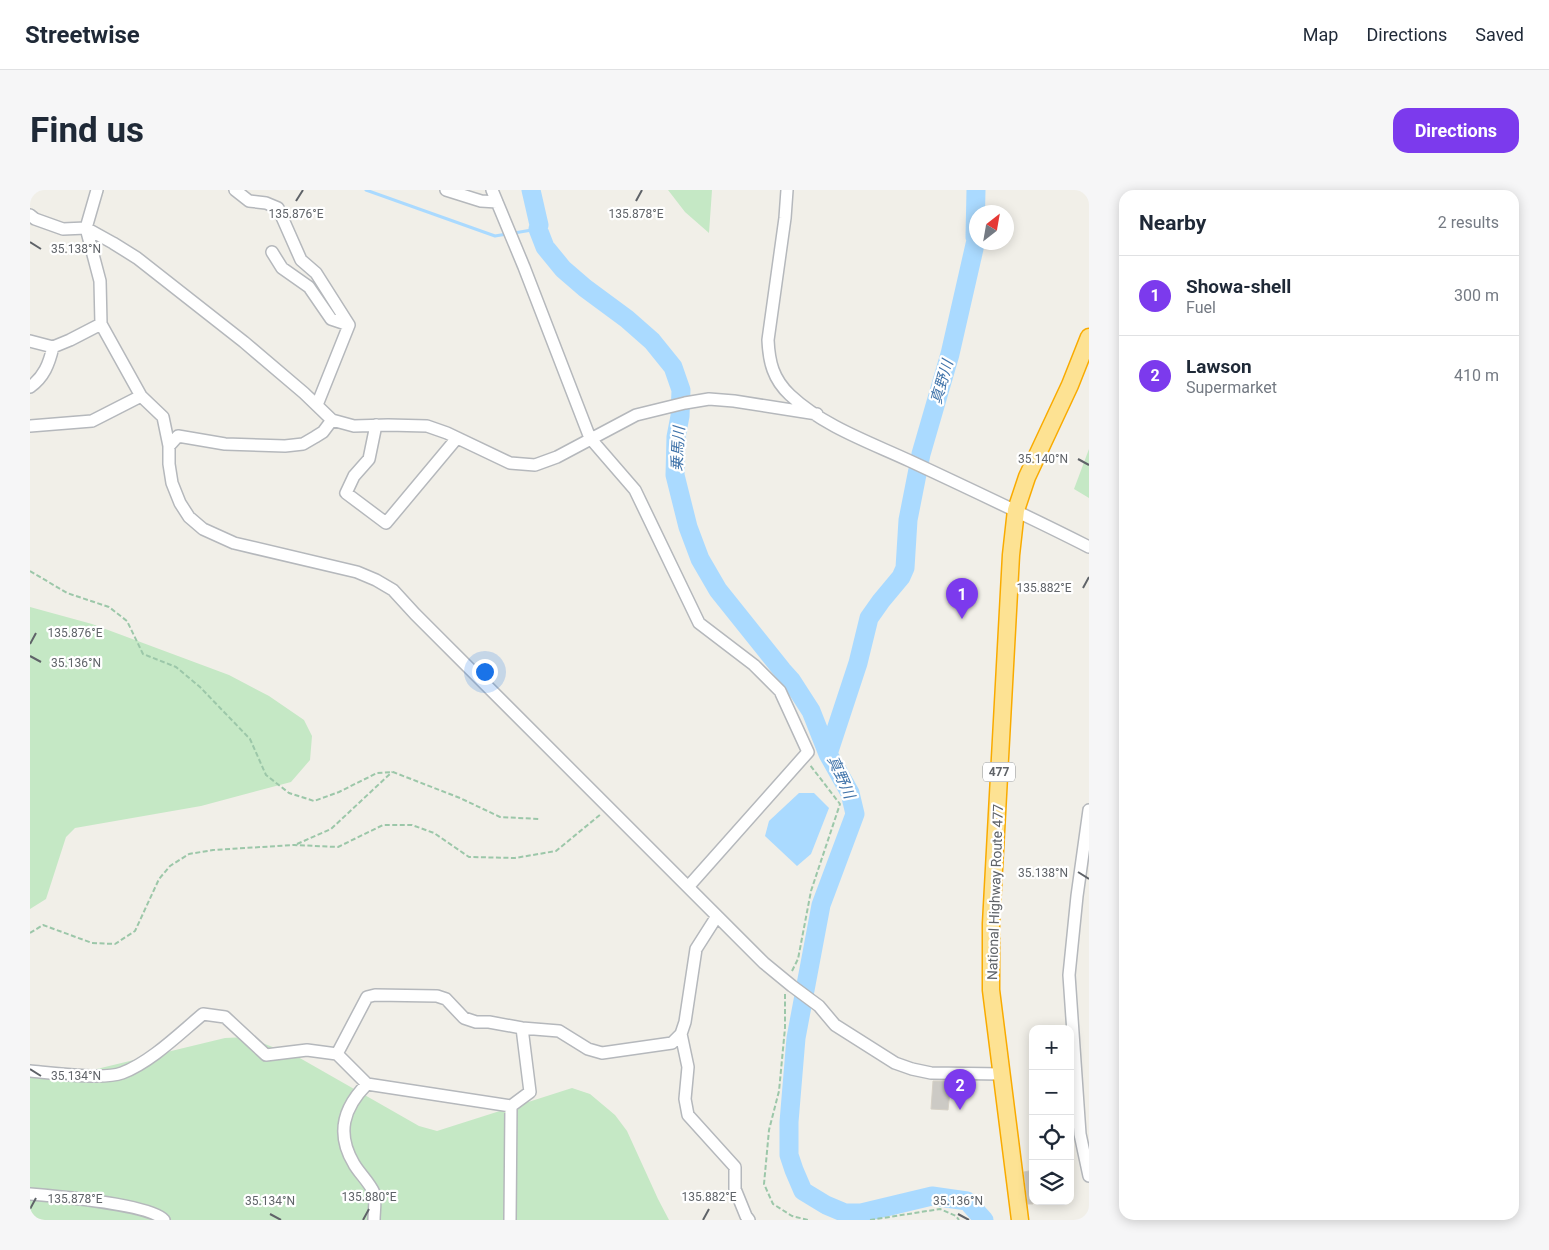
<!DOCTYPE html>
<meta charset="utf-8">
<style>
:root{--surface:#fff;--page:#f6f6f7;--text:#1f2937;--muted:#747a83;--line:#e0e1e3;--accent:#7c3aed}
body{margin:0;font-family:Roboto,"Noto Sans JP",sans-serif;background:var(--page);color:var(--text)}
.controls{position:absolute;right:15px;bottom:15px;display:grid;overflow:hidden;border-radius:10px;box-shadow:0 2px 12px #0003}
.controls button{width:45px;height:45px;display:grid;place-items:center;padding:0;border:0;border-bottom:1px solid var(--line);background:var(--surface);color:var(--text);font:25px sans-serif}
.compass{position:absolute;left:939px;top:15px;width:45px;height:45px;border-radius:50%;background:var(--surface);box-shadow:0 2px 12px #0003;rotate:31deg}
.you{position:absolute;left:454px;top:481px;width:18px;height:18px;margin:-12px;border:4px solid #fff;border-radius:50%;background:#1a73e8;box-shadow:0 0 0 8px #1a73e833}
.badge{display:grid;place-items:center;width:32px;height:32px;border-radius:50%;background:var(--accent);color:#fff;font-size:16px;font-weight:700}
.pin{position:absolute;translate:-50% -41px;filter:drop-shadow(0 1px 2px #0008)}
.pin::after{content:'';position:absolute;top:26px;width:18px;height:15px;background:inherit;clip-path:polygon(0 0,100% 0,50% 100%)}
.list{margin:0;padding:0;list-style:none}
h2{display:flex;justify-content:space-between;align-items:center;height:65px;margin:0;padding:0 20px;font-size:21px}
h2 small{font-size:16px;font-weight:400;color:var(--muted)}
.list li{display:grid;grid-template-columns:32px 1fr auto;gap:15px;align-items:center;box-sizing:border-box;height:80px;padding:0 20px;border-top:1px solid var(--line)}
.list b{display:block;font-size:19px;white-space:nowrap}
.list p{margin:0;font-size:16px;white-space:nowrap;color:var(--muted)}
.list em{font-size:16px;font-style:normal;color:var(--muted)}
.icon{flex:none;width:28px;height:28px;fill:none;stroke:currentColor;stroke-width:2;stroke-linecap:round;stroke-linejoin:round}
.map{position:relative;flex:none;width:1059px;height:1030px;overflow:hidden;border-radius:15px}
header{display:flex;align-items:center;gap:30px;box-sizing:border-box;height:70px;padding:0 25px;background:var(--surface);border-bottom:1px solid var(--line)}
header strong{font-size:24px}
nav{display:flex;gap:28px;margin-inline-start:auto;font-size:18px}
.intro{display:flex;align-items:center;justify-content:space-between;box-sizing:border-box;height:120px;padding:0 30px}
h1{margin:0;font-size:35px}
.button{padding:12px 22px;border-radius:15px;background:var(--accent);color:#fff;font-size:18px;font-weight:700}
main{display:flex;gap:30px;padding:0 30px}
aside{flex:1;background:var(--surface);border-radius:15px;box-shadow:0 2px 12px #0003}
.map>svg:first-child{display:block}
.green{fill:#c5e8c5}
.water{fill:#aadaff}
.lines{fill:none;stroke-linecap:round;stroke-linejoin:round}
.stream{stroke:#aadaff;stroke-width:3}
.river{stroke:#aadaff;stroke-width:19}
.building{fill:#cccac5;stroke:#d6d1c6}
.minor-casing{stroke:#b5b8bc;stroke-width:14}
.highway-casing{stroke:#f9ab00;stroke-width:19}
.path{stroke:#9cc7a9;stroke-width:2;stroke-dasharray:5 2.5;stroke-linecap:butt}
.minor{stroke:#fff;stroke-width:11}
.highway{stroke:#fde293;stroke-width:16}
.ticks{fill:none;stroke:#5f6368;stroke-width:2}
.labels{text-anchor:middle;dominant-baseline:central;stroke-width:4.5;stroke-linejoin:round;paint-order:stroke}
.shield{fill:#fff;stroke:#8f9295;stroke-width:1}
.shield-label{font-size:12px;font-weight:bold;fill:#5f6368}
.street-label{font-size:14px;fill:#5f6368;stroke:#fff}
.water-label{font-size:15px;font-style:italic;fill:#4174aa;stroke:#fff}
.ticks-label{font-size:12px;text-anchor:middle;fill:#5f6368;stroke:#fff;stroke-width:4.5;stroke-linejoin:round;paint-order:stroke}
</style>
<header>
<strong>Streetwise</strong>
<nav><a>Map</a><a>Directions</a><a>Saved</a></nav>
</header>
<div class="intro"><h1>Find us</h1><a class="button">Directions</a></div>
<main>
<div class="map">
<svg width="1059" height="1030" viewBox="0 0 1059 1030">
<rect width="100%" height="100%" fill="#f1efe8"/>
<path class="green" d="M 638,0 L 682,0 L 679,43 L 655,22 Z
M 1059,259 L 1059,308 L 1044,299 Z
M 0,417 L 62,434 L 199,485 L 239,506 L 274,530 L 282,546 L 280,570 L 261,592 L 171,616 L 45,638 L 36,647 L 16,709 L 0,719 Z
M 217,847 L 268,867 L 389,936 L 407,941 L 542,898 L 560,904 L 585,925 L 597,941 L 628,1009 L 639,1030 L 0,1030 L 0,886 L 46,884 L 195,848 Z"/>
<path class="water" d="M 769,603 L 784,603 L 799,618 L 781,664 L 767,676 L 735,646 L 739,631 Z"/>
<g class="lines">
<path class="stream" d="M 336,0 L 465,46 L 477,44
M 484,43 L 508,39"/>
<path class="river" d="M 501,0 L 509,35 L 508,39 L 515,57 L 533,79 L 555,98 L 597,129 L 622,151 L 643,177 L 651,200 L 650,226 L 646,247 L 645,285 L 658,337 L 670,369 L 688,400 L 752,480 L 761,490 L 781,521 L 798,564 L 820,603 L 825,624 L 791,715 L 766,848 L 759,932 L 759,965 L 764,980 L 773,1001 L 796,1015 L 815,1023 L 831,1023 L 902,1006 L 937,1011 L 954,1030
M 946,0 L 945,47 L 946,50
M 798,564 L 828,473 L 839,428 L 851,411 L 871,387 L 875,378 L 878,330 L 891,264 L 920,164 L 946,50"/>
</g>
<path class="building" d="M 903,891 L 921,891 L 918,920 L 901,919 Z
M 1003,980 L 1003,1014 L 998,1014 L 994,982 Z"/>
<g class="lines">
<defs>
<path id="minor" d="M 67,0 L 56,38 L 70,91 L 71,134 L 111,206 L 133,227 L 139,256 L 139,274 L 142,293 L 150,313 L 159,327 L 173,339 L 204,353 L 327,382 L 346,390 L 363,400 L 385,424 L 734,773 L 762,796 L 789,816 L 805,835 L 865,873 L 882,879 L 901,883 L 972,884
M 205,0 L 219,11 L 236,13 L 248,18 L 271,70 L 286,83 L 319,135 L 287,215
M 416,0 L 451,11 L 467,12
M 462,0 L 494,77 L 560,248 L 605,300 L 669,433 L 724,475 L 750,501 L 778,562 L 658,697
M 757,0 L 755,28 L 738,150 C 739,172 743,189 760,205 C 793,236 839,252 880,271 C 940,299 1000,327 1059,357
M 0,25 L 5,29 L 33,39 L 56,38 L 83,53 L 107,68 L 214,152 L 274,203 L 302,230 L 324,236 L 358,235 L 397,236 L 417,243 L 480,273 L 505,275 L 527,267 L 606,225 L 655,213 L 679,209 L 704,211 L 787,224
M 242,62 L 252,78 L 279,97 L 301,129 L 319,135
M 0,151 L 23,157
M 0,197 C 14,187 19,174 23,157 L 40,150 L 71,134
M 346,235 L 339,269 L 324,286 L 316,303 L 356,333 L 427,248
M 0,236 L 62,231 L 111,206
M 139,256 L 148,246 L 195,254 L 255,256 L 273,254 L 285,247 L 293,242 L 302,230
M 1059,620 L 1047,706 L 1039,785 L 1050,944 L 1059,986
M 651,844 L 658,877 L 655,909 L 658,925 L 705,977 L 705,999 L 716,1026 L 719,1030
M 307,864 L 337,807 L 345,805 L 407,806 L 416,809 L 434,828 L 446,832 L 459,832 L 492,838 L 529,841 L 558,859 L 572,863 L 642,853 L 651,844 L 655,832 L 666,759 L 687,726
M 0,881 C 22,883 73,890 92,883 C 121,872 150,843 173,824 L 195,827 L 236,865 L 277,860 L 307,864 L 337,894 L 481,916 L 500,902 L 492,838
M 337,894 C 313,918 306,944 324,974 C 329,983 340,993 344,1003 C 346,1010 344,1022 344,1030
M 0,1004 C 24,1006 120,1014 134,1030
M 480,1030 L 481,916"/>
<path id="highway" d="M 990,1030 L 961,800 L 961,734 L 981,365 L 986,320 L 997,287 L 1040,195 L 1059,147"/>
</defs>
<use href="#minor" class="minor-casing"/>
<use href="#highway" class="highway-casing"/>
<path class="path" d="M 0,381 L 37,403 L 79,417 L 97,431 L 113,464 L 146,477 L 170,497 L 220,549 L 236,585 L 259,603 L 284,611 L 309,602 L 347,583 L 363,582 L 430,608 L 470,627 L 510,629
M 267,654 L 301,639 L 362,582
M 0,743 L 13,735 L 62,753 L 85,754 L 105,741 L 129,689 L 140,676 L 159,664 L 183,660 L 264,655 L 308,657 L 353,635 L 382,635 L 404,643 L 439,667 L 485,668 L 526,661 L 571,624
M 762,781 L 768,769 L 781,701 L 810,614 L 780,575
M 755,804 L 755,838 L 749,901 L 739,940 L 734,994 L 743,1014 L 762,1026 L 778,1030
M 840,1030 L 910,1019 L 926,1026 L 929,1030"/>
<use href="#minor" class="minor"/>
<use href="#highway" class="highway"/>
</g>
<path class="ticks" d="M 266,11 L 273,0M 606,11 L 612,0M 0,52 L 11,59M 1048,269 L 1059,275M 1053,398 L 1059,387M 0,454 L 6,443M 0,466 L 11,472M 1048,682 L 1059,689M 0,879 L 11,886M 0,1019 L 6,1008M 240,1024 L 251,1030M 928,1024 L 939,1030M 333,1030 L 339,1019M 673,1030 L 679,1019"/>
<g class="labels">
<rect class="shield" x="953" y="572.5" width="32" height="19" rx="4"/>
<g class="shield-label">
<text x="969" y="582">477</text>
</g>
<g class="street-label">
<text transform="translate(965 702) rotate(-88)">National Highway Route 477</text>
</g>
<g class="water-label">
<text transform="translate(912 192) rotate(-74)">真野川</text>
<text transform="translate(648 259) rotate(-87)">乗馬川</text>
<text transform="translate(811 587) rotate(66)">真野川</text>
</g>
</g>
<g class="ticks-label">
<text x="266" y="28">135.876°E</text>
<text x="606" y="28">135.878°E</text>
<text x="46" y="63">35.138°N</text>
<text x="1013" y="273">35.140°N</text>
<text x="1014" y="402">135.882°E</text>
<text x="45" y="447">135.876°E</text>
<text x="46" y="477">35.136°N</text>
<text x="1013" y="687">35.138°N</text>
<text x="46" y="890">35.134°N</text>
<text x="339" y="1011">135.880°E</text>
<text x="679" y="1011">135.882°E</text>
<text x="45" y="1013">135.878°E</text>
<text x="240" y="1015">35.134°N</text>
<text x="928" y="1015">35.136°N</text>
</g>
</svg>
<div class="controls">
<button>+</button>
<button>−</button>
<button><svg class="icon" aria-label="locate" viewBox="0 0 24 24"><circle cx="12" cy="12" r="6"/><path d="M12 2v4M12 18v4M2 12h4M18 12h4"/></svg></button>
<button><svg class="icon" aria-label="layers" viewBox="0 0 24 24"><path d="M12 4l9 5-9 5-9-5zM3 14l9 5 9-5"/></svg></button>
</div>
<svg class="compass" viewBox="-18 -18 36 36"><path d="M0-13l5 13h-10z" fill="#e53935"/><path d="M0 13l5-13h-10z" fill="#747a83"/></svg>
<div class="you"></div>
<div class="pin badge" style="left:932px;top:429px">1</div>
<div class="pin badge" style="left:930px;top:920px">2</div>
</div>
<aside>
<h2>Nearby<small>2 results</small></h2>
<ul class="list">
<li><span class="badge">1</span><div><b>Showa-shell</b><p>Fuel</p></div><em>300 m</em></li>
<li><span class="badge">2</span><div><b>Lawson</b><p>Supermarket</p></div><em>410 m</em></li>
</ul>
</aside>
</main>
